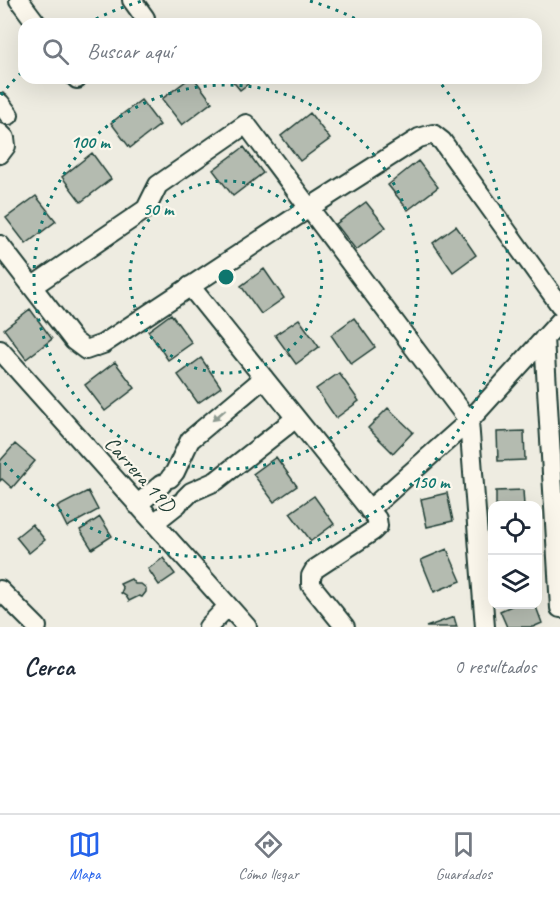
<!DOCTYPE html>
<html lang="es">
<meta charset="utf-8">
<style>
:root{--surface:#fff;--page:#f2f2f3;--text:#1f2937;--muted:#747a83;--line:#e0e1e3;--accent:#2563eb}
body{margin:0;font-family:Caveat,sans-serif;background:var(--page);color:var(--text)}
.controls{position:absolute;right:18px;bottom:18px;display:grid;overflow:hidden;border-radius:12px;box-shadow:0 6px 24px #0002}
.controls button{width:54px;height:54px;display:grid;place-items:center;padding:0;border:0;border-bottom:2px solid var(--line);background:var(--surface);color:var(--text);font:30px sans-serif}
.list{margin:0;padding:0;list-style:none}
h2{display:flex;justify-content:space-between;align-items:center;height:78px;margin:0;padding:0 24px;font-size:26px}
h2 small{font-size:20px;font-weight:400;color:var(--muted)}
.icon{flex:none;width:33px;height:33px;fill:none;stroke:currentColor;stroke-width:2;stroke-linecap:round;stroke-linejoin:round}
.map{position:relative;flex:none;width:560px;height:627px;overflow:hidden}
.search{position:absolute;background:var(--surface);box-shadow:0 6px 24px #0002;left:18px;right:18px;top:18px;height:66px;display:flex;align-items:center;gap:15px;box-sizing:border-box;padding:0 21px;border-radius:18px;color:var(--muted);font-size:22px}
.sheet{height:186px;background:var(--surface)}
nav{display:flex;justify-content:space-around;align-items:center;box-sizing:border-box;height:84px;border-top:2px solid var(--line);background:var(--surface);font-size:16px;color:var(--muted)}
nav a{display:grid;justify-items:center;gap:3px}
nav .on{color:var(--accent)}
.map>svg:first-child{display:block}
.building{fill:#b4bbb0;stroke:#1f3d34;stroke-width:1.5}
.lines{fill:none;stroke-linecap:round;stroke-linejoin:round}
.minor-casing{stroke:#1f3d34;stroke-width:22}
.minor{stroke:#fbf7ec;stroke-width:18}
.oneway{fill:#8d9a90}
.ring{fill:none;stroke:#0f766e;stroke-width:3;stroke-dasharray:3 6}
.labels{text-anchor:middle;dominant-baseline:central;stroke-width:4.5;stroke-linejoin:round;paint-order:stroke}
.street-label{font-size:21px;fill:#1f3d34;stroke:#fbf7ec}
.centre{fill:#0f766e;stroke:#fbf7ec;stroke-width:3}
.ring-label{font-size:18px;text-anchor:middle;font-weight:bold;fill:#0f766e;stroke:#fbf7ec;stroke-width:4.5;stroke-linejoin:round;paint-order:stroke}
</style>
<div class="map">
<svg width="560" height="627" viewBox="0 0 560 627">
<rect width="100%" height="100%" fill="#eeece1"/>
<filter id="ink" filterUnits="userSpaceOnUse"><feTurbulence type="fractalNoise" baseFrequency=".0167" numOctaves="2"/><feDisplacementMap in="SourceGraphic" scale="12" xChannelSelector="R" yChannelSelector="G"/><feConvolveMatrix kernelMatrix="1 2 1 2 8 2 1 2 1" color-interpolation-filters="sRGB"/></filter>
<g filter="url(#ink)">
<path class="building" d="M 190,78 L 194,78 L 212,102 L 182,125 L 162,99 Z
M 230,78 L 256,78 L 240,90 Z
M 141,100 L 160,125 L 130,148 L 111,123 Z
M 310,113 L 330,139 L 300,161 L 281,136 Z
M 244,147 L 263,173 L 233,196 L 213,170 Z
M 92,153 L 111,179 L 81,202 L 62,177 Z
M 418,161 L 438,187 L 408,210 L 388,185 Z
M 36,196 L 56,221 L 26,244 L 6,218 Z
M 366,202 L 386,227 L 356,250 L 336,224 Z
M 456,226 L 476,255 L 453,272 L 433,243 Z
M 264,269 L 284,298 L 261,314 L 241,286 Z
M 30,309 L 52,339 L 26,359 L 4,329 Z
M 171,314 L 192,343 L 168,360 L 148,331 Z
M 354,318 L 375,347 L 351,364 L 331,335 Z
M 299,319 L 319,347 L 296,364 L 275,335 Z
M 201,358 L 221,387 L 198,403 L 178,375 Z
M 115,362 L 135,388 L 105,411 L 85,385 Z
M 339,373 L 359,401 L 336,418 L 316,389 Z
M 388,408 L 413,432 L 393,453 L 368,428 Z
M 524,431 L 525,460 L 498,461 L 497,432 Z
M 15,444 L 35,461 L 12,488 L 2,479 L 0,481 L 0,461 Z
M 276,457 L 297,486 L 274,502 L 253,474 Z
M 523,490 L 524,506 L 496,506 L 496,491 Z
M 88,491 L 98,510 L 67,527 L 57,507 Z
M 447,493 L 453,521 L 427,527 L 421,499 Z
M 314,496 L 334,524 L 311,541 L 290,513 Z
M 100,517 L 112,536 L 92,549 L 80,530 Z
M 32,524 L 45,540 L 29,553 L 16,537 Z
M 447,549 L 461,581 L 434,592 L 421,560 Z
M 163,558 L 175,574 L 159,585 L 148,569 Z
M 131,579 L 135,584 L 141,584 L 146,588 L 146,592 L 142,597 L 139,596 L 129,601 L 126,596 L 121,593 L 123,588 L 120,584 Z
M 516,604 L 535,604 L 542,623 L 533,627 L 507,627 L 500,611 Z
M 454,617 L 457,627 L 426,627 Z"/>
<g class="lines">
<defs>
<path id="minor" d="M 19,0 L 37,24
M 132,0 L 145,18
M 76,78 L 77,79
M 0,103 L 9,115
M 0,133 L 5,138 L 6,146 L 0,154
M 0,245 L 74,341 L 86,350 L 103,344 L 309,208 L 419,138 L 433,134 L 442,141 L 560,305
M 33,286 L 146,209 L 158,185 L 246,124 L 469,421 L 485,627
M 190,286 L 377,519 L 378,526 L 373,531 L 315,569 L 311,576 L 311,585 L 345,627
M 544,338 L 560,608
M 0,350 L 247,627
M 170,478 L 175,472 L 190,440 L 264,378
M 185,498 L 191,492 L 216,481 L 296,418
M 137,505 L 162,484
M 369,510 L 469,421 L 560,321
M 154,523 L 178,504
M 0,590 L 37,627
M 208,627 L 228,606"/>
</defs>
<use href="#minor" class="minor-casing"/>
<use href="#minor" class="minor"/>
</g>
<defs><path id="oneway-solid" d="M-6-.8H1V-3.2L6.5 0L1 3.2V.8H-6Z" transform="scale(1.5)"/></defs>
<use class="oneway" href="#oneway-solid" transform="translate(219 415) rotate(140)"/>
</g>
<g class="ring">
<circle cx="226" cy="277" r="96"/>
<circle cx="226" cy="277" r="192"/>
<path d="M1 95A289 289 0 0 1 23 71M88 23A289 289 0 0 1 142 1M310 1A289 289 0 0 1 364 23M436 78A289 289 0 1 1 1 459"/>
</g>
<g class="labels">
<g class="street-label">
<text transform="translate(140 474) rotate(48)">Carrera 19D</text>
</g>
</g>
<circle cx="226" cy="277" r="9" class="centre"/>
<g class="ring-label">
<text x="90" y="148">100 m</text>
<text x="158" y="215">50 m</text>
<text x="430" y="488">150 m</text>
</g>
</svg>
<div class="controls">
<button><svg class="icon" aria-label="locate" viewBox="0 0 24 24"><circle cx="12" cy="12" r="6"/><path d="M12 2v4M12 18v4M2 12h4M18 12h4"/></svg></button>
<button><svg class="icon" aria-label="layers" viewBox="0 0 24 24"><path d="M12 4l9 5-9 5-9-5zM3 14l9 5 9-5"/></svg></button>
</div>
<div class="search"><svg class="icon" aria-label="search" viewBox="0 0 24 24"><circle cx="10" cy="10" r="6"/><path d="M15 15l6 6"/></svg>Buscar aquí</div>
</div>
<section class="sheet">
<h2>Cerca<small>0 resultados</small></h2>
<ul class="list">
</ul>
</section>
<nav>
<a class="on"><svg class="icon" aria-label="map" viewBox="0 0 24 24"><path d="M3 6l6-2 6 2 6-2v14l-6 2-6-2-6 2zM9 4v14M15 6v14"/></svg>Mapa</a>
<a><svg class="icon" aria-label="directions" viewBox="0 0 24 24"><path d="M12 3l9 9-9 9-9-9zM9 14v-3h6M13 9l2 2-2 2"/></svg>Cómo llegar</a>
<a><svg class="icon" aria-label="saved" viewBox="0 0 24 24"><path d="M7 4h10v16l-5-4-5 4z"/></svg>Guardados</a>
</nav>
